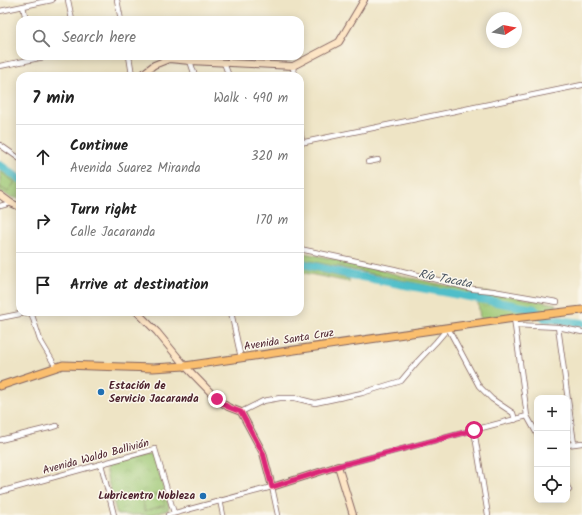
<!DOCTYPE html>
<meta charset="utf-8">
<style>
:root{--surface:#fff;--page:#f2f2f2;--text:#222;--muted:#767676;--line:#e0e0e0}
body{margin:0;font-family:Kalam,sans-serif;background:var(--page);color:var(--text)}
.controls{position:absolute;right:12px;bottom:12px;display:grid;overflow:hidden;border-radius:8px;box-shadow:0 2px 10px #0003}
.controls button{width:36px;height:36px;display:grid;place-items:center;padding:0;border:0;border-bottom:1px solid var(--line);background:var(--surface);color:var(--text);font:20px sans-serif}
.compass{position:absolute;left:486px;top:12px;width:36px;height:36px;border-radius:50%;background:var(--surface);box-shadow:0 2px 10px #0003;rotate:79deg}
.stop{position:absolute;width:12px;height:12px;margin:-9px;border:3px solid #db2777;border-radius:50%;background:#fff}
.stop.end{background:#db2777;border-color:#fff;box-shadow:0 1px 4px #0008}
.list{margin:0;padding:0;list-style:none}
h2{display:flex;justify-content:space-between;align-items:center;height:52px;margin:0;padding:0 16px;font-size:17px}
h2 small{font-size:13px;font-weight:400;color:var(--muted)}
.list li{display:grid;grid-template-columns:26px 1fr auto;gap:12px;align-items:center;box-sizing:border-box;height:64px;padding:0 16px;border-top:1px solid var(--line)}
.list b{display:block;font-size:15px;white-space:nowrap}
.list p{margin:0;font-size:13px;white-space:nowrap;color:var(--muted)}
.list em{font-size:13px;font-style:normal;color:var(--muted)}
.icon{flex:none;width:22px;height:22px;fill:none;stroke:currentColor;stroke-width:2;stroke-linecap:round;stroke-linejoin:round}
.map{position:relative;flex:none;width:582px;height:515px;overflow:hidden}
.search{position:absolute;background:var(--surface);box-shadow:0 2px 10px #0003;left:16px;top:16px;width:288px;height:44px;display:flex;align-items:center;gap:10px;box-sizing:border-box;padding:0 14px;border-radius:12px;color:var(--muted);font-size:15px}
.panel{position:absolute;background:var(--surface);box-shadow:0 2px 10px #0003;left:16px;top:72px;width:288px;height:244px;border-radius:12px}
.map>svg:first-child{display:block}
.grass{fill:url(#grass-tufts);stroke:#747450}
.park{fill:url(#park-crowns);stroke:#747450}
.pitch{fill:#9ec874;stroke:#747450}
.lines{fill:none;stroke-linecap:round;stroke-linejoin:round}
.river{stroke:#50bec9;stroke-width:8}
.street-casing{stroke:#836461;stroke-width:6}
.secondary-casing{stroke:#836461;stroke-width:8}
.primary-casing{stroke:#836461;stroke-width:9}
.street{stroke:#fff;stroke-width:4.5}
.secondary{stroke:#fde5c5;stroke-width:6}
.primary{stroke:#fabe6e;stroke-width:7}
.route{stroke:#db2777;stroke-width:5}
.poi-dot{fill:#1f6fb2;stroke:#fbf7ec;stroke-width:1.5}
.labels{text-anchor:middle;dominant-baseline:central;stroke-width:3;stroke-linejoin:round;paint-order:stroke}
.street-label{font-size:11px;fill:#4a1f2b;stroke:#fbf7ec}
.poi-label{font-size:11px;font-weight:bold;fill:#4a1f2b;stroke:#fbf7ec;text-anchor:start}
.water-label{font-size:12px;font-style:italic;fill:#4c5762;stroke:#fbf7ec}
</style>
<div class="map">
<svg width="582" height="515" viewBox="0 0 582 515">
<defs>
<pattern id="grass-tufts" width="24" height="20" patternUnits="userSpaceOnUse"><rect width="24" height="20" fill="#9ec874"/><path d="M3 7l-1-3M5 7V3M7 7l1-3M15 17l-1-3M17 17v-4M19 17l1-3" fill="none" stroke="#8aab65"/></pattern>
<pattern id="park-crowns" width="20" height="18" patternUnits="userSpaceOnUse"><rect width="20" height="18" fill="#9ec874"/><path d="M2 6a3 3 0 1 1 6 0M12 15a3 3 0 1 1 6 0" fill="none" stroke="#8aab65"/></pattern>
</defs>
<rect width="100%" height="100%" fill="#fbf7ec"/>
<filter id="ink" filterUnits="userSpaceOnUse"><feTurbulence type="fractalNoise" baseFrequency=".025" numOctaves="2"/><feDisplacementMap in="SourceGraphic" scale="8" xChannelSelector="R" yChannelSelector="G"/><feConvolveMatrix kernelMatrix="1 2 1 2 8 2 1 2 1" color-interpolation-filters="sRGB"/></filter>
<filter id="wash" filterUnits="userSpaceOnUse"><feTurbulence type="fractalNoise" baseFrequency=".012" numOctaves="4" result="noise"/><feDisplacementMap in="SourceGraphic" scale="16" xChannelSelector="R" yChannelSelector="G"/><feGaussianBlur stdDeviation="0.9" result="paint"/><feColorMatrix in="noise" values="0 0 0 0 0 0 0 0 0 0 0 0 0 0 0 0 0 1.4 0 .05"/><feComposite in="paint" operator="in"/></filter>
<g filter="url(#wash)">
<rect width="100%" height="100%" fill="#eee4c5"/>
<path class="grass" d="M 0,169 L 20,182 L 20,199 L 10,197 L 0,191 Z
M 300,252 L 357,264 L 410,278 L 472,291 L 493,293 L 556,304 L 557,309 L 538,311 L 536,308 L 300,259 Z
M 478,302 L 532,312 L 480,319 Z"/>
<path class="park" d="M 300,267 L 349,279 L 349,282 L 300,272 Z
M 149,454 L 152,454 L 154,456 L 169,506 L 168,510 L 150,515 L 117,515 L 105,469 L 106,466 L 108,465 Z"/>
<path class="pitch" d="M 1,172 L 15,182 L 8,192 L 0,187 L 0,174 Z
M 161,493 L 165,505 L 145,511 L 142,498 Z"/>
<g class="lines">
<path class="river" d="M 0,165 L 20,179
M 300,263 L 351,275 L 534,309 L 544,318 L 582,323"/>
</g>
</g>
<g filter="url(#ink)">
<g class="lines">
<defs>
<path id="street" d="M 68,0 L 72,20
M 117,0 L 121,20
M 23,6 L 26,20
M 0,11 L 52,0
M 129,56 L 132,75 L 134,76
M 190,61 L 195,76
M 224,63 L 229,76
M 0,66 L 49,56
M 293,66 L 294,76
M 300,128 L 302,142
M 300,143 L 582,85
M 0,145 L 20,159
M 368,162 L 378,160
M 0,206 L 11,203
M 300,249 L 394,269 L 473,289 L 493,291 L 557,302
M 31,312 L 40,340 L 56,367
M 231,312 L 241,358
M 0,318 L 30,312
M 514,318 L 527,416 L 537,434
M 515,325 L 558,327 L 582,332
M 558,327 L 574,444
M 241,412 L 263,401 L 280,398 L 295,398 L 315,403 L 362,393 L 401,381 L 417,362 L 436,342 L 448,328 L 479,386 L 492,399 L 513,413 L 515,420
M 474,430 L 488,515
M 0,440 L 57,426
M 567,445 L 582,443
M 101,464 L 114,515
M 338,466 L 527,416
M 567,486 L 569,490
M 0,492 L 155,449 L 174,513
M 220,500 L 223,515
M 168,515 L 272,487 L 278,515"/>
<path id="secondary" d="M 141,76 L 145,72 L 154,65 L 169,59 L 190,61 L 293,66 L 339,42 L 364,0
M 0,195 L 11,203 L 20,207
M 137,312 L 157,332 L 185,366 L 217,399 L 228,407 L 241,412 L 263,453 L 272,487 L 338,466 L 353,515"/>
<path id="primary" d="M 0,386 L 63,365 L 153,368 L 185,366 L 514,318 L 582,310"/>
</defs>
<use href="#street" class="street-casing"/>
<use href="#secondary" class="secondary-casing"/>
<use href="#primary" class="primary-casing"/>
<use href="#street" class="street"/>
<use href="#secondary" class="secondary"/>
<use href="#primary" class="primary"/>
</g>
</g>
<g class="lines" filter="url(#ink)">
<path class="route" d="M 217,399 L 228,407 L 241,412 L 263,453 L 272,487 L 338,466 L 474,430"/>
</g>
<g class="poi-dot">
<circle cx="101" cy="392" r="4"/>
<circle cx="203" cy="496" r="4"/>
</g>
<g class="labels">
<g class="street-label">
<text transform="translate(289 340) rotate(-9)">Avenida Santa Cruz</text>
<text transform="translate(96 457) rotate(-15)">Avenida Waldo Ballivián</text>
</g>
<g class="poi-label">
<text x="109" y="386">Estación de<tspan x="109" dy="13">Servicio Jacaranda</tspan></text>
<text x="195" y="496" text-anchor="end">Lubricentro Nobleza</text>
</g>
<g class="water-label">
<text transform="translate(445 279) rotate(11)">Río Tacata</text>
</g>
</g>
</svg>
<div class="controls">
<button>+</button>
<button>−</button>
<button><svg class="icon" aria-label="locate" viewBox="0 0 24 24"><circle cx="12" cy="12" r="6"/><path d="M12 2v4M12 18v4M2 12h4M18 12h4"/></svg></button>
</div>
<svg class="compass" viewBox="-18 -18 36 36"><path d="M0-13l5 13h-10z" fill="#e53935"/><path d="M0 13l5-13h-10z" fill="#767676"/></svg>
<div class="stop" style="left:474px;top:430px"></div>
<div class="stop end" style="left:217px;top:399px"></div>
<div class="search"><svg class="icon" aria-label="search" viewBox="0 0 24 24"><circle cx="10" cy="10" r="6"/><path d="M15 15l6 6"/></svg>Search here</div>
<section class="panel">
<h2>7 min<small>Walk · 490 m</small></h2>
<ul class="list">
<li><svg class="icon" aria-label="ahead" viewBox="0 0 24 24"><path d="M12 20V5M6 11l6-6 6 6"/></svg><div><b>Continue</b><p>Avenida Suarez Miranda</p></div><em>320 m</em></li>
<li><svg class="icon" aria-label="right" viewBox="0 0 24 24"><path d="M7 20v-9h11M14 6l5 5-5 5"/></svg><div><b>Turn right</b><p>Calle Jacaranda</p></div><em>170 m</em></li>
<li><svg class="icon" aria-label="arrive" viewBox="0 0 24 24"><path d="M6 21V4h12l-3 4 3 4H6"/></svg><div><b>Arrive at destination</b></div></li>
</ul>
</section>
</div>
